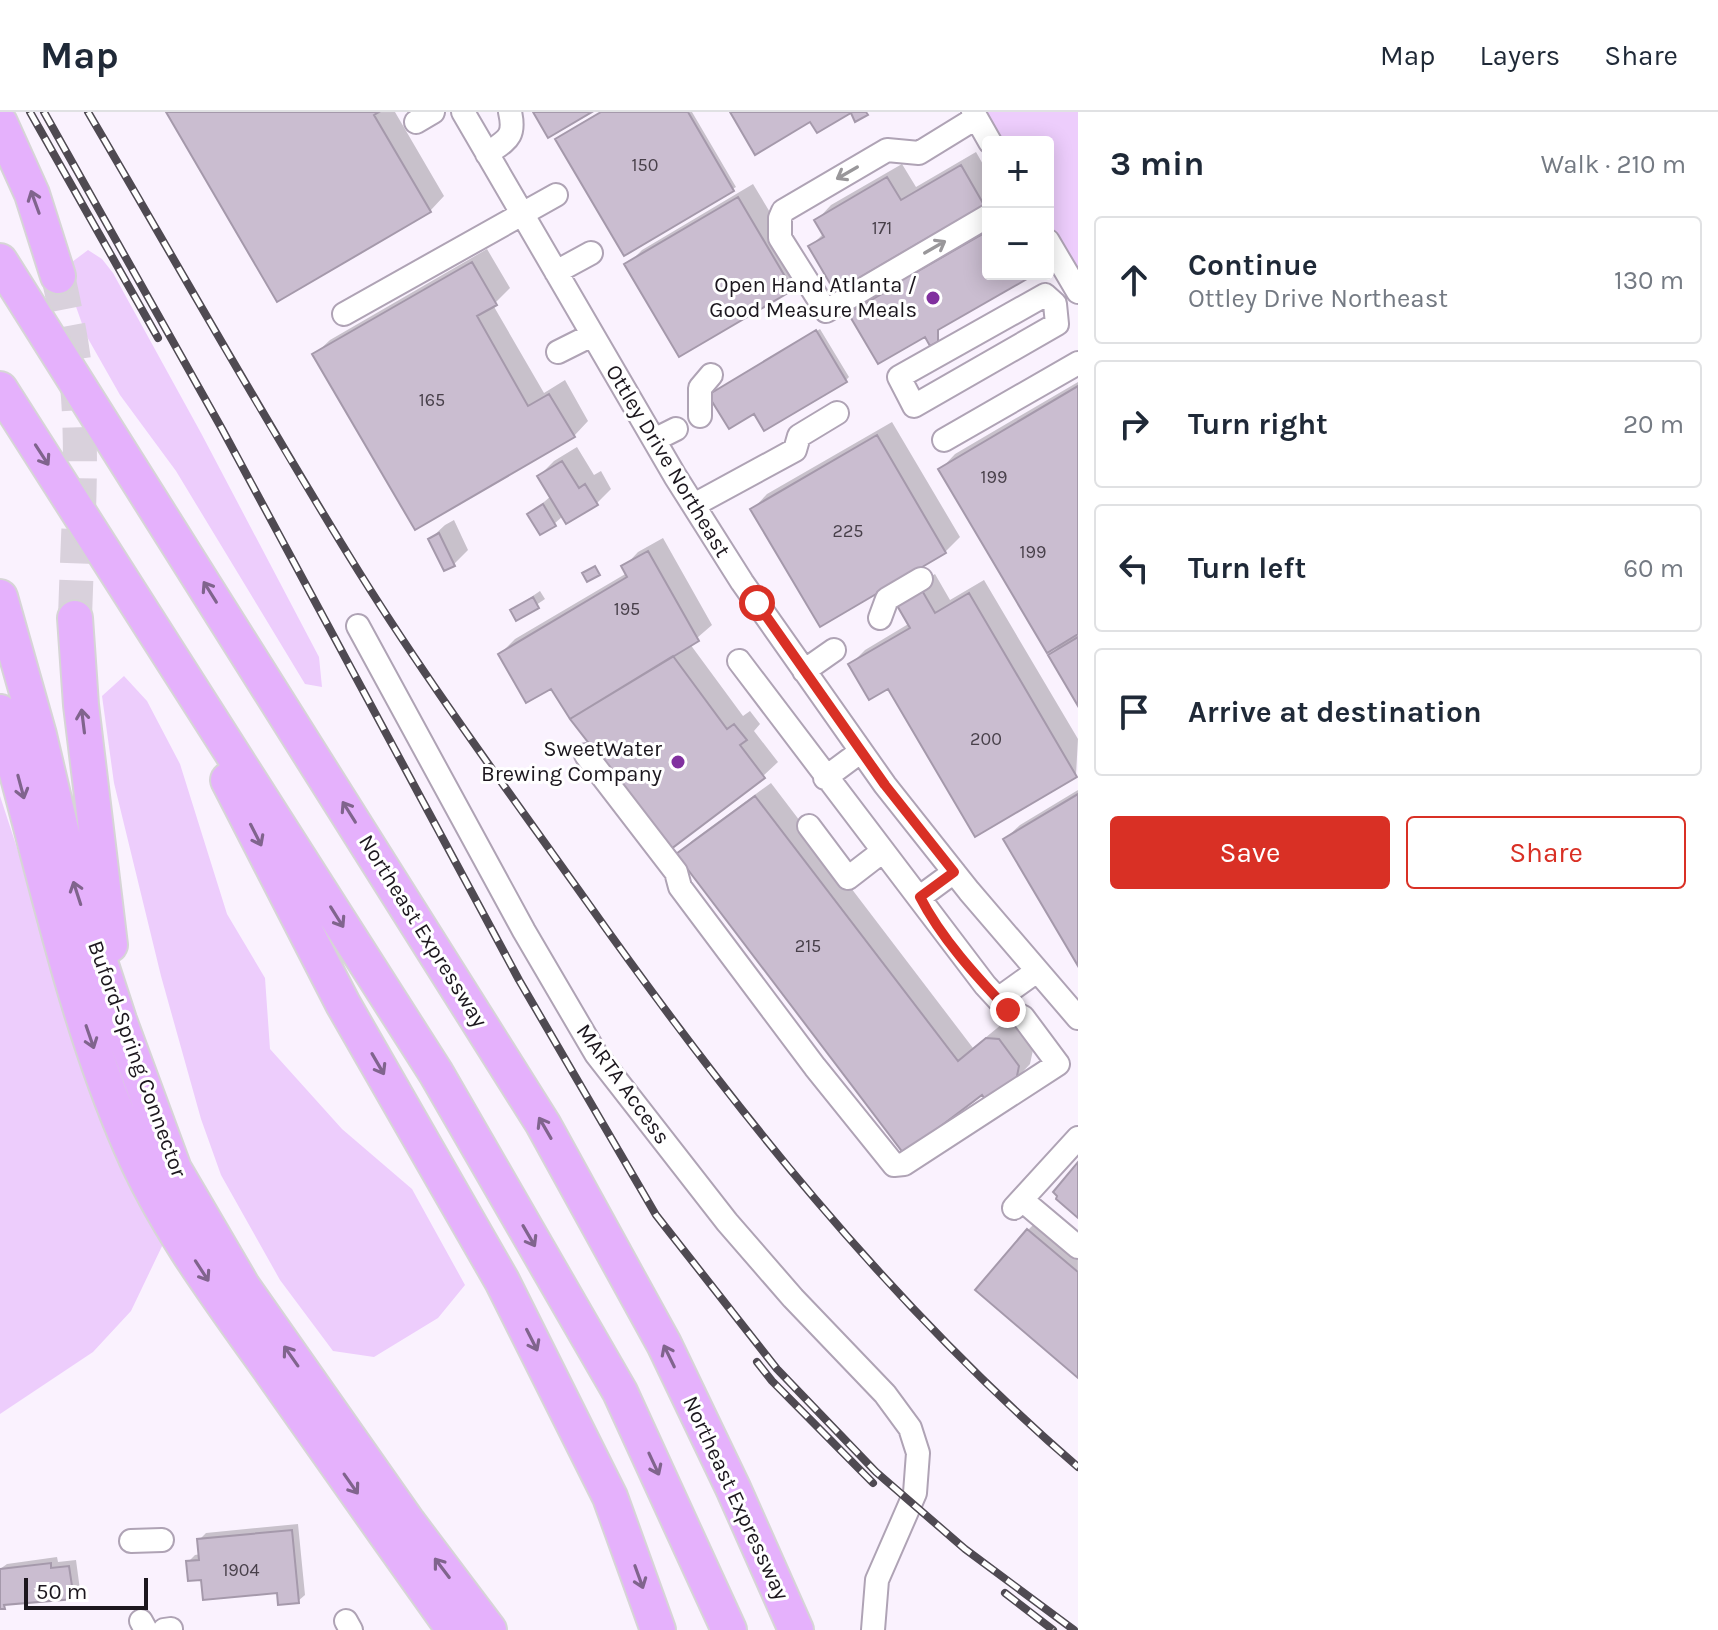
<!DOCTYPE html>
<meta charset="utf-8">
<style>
:root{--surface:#fff;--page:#f2f2f3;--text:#1f2937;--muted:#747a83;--line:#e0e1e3;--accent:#d93025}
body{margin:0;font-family:Karla,sans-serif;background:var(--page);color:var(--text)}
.controls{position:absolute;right:24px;top:24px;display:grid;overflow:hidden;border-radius:8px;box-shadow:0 4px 20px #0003}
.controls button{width:72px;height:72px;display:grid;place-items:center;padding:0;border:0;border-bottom:2px solid var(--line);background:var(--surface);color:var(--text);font:40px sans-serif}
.scale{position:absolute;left:24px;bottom:20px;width:124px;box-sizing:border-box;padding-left:8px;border:4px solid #1c171e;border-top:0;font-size:22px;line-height:28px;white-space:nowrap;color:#1c171e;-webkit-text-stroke:6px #fff;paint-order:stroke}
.stop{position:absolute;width:24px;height:24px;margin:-18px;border:6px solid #d93025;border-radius:50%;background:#fff}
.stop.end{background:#d93025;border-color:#fff;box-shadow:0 2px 8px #0008}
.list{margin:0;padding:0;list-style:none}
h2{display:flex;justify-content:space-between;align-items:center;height:104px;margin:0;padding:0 32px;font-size:34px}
h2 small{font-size:26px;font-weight:400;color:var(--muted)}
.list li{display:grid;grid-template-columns:52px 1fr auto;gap:24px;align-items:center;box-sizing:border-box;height:128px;margin:0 16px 16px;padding:0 16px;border:2px solid var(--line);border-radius:8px}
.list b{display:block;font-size:30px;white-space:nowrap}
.list p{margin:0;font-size:26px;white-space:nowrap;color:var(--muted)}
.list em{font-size:26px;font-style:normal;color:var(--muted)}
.actions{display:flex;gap:16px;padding:24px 32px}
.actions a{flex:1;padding:18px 0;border:2px solid var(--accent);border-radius:8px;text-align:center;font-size:28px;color:var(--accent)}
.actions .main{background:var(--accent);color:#fff}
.icon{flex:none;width:44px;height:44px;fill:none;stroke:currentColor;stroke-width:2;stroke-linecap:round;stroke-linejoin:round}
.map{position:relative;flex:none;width:1078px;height:1518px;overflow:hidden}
header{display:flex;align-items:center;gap:48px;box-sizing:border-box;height:112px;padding:0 40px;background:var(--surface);border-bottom:2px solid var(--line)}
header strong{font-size:38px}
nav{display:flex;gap:44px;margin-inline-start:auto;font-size:28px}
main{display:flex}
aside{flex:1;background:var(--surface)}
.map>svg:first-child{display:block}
.green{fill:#edcdfc}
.shadow{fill:#0003}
.building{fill:#cabdd0;stroke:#a599ab;stroke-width:2}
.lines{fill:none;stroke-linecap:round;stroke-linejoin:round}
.highway-tunnel{stroke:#d9d1dc;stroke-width:34;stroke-dasharray:34 17;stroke-linecap:butt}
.minor-casing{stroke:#afa3b5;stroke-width:26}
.highway-casing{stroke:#d6d5d6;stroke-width:38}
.minor{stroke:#fff;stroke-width:22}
.highway{stroke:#e5b1fc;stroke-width:34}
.rail-casing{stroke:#4f4a52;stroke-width:8}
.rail{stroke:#fff;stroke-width:5;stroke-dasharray:15;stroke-linecap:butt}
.oneway{stroke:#99979a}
.oneway2{stroke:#80648d}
.route{stroke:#d93025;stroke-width:10}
.poi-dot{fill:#81309f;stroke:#fff;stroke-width:3}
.labels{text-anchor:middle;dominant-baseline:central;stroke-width:6;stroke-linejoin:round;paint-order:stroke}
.number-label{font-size:18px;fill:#48404a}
.poi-label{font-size:22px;fill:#1c171e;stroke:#fff;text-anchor:end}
.street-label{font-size:22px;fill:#1c171e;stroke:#fff}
</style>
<header>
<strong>Map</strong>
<nav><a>Map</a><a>Layers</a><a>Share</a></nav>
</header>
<main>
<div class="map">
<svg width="1078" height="1518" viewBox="0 0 1078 1518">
<rect width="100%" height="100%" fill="#faf2fe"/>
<path class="green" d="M 984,0 L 1078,0 L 1078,161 L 1048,110 L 1048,30 L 1002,30 Z
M 88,138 L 102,147 L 113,161 L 201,321 L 319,545 L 322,575 L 305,572 L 176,359 L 120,283 L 86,223 L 68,172 L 72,150 Z
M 124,564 L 147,589 L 180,652 L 227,802 L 265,866 L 270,937 L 342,1017 L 412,1077 L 465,1173 L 438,1206 L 374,1245 L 333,1239 L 280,1168 L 221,1063 L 201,1007 L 161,864 L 114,671 L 102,584 Z
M 0,684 L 126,1069 L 164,1130 L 131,1199 L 93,1240 L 0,1302 Z"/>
<path class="shadow" d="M 168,0 L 395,0 L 444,84 L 430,99 Z
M 602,0 L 692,0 L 736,75 L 625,141 Z
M 976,40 L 988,61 L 988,86 L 982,91 L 811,134 L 824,121 L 817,108 L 831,93 L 902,52 L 916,75 Z
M 753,72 L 807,162 L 792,177 L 627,153 L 642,138 Z
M 487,137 L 510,176 L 493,193 L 544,281 L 565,268 L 588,309 L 574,324 L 315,242 L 330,228 Z
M 820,217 L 849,265 L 846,268 L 765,316 L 755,300 L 714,280 Z
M 1078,270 L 1078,590 L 1050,543 L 1063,530 L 941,357 L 955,342 Z
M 892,310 L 960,425 L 945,440 L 753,397 L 767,382 Z
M 577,335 L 594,363 L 601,359 L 611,377 L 597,391 L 563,404 L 554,412 L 530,402 L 551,384 L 539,364 L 554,349 Z
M 454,408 L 468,438 L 454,452 L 430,427 L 445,413 Z
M 663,426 L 712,513 L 690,532 L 743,604 L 750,599 L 760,612 L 754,619 L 778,650 L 763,664 L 552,574 L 500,542 L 515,527 L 627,461 L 624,455 L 638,440 Z
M 935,462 L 950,488 L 984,468 L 1078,627 L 1076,663 L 975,722 L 888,574 L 850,553 L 865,538 L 910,511 L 912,476 Z
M 540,479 L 545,487 L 517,506 L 512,498 Z
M 771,671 L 973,936 L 1002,912 L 1013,913 L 1033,938 L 1030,952 L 1015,968 L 987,987 L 678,742 L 693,728 Z
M 1078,678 L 1078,850 L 1005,727 L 1020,713 Z
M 1043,1103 L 1078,1133 L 1078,1263 L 1028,1118 Z
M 298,1412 L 305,1483 L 298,1489 L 279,1479 L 203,1465 L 188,1450 L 195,1443 L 201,1442 L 199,1428 L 206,1421 Z
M 57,1445 L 58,1450 L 76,1448 L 80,1478 L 73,1485 L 8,1491 L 0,1495 L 0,1457 L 7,1452 Z"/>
<path class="building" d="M 166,0 L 379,0 L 374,3 L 431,100 L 277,190 Z
M 533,0 L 592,0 L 548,26 Z
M 601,0 L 688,0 L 734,79 L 624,144 L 555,27 Z
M 730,0 L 866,0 L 868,3 L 855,10 L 851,1 L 817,21 L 810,10 L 755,43 Z
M 961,53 L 984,93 L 835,180 L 808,134 L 824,125 L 814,108 L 887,65 L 901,88 Z
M 738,85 L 793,178 L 679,245 L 624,152 Z
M 988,119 L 988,162 L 1024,162 L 1027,167 L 938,218 L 938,230 L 930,234 L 925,225 L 878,252 L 848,201 L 894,175 L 890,168 L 908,157 L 911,163 Z
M 472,150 L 497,193 L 477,204 L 528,294 L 549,282 L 575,325 L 415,418 L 312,242 Z
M 816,218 L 847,270 L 764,319 L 754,302 L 729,317 L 708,283 Z
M 1078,274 L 1078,522 L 1047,541 L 938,357 Z
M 877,323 L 946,441 L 820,515 L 750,397 Z
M 562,349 L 579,376 L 585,372 L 598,393 L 566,412 L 537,364 Z
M 543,392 L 556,414 L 540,423 L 527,402 Z
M 439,421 L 455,454 L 444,459 L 428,427 Z
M 648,439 L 699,529 L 570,607 L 551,577 L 526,591 L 498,542 L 627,465 L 621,454 Z
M 595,454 L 600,463 L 587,470 L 582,461 Z
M 920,475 L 935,501 L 969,481 L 1077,665 L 975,725 L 888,577 L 869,588 L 848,552 L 910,516 L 895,490 Z
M 533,485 L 539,496 L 516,509 L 510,498 Z
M 1078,525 L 1078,594 L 1048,543 Z
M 673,544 L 727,617 L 734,612 L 747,628 L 740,633 L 765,666 L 671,737 L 570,607 Z
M 1078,682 L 1078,854 L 1003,727 Z
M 755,684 L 958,949 L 986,926 L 999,927 L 1019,954 L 1016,969 L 987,990 L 982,983 L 904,1042 L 676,742 Z
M 1078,1050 L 1078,1106 L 1056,1087 L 1057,1084 L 1053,1080 Z
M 1027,1117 L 1078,1160 L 1078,1266 L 975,1178 Z
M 292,1418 L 299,1491 L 278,1493 L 277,1481 L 203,1488 L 201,1468 L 188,1469 L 186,1449 L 199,1448 L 197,1427 Z
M 51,1451 L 51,1456 L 69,1454 L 74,1487 L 4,1493 L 5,1497 L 0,1497 L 0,1457 Z"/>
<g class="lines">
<path class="highway-tunnel" d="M 58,164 C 67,204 75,245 78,285 C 83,358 77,433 75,506"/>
<defs>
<path id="minor" d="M 463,0 L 675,364 L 742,470 L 885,673 L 969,779 L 1078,906
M 973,0 L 990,30
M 976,6 L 919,41 L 887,38 L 783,99 L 780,106 L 780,126 L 826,199 L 988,104
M 416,10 L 433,0
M 487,42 C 506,28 516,26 510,0
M 1048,129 L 1078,180
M 556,160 L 591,141
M 1045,183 L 1055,192 L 1057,212 L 914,294 L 899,265 Z
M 344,202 L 556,83
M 558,240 L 592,223
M 700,304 L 700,276 L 711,263
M 654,328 L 676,317
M 944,328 L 1078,251
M 694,393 L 795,338 L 799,324 L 837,301
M 880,506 L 887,487 L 921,467
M 358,514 L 524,819 L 596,942 L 727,1110 L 793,1186 L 885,1282 L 910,1316 L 918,1341 L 915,1381 L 877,1468 L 873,1518
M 804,559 L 834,538
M 586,643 L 676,760 L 680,775 L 815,955 L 894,1053 L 904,1052 L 1058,952 L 1023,905 L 1008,898 L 985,873 L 739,549
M 825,666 L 860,640
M 809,714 L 848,766 L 883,739
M 920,785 L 954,760
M 998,887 L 1037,859
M 1022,1088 L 1078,1135
M 1014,1096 L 1078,1026
M 131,1429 L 162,1428
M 141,1509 L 146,1518
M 346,1509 L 351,1518
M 164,1518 L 171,1517"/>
<path id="highway" d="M 0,11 L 32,82 L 58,164
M 0,149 L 543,1012 L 664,1232 L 733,1376 L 796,1518
M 0,277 L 436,961 L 620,1280 L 729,1518
M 0,485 L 39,623 L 72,764 L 119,908 L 174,1057 L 243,1175 L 407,1409 L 489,1518
M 75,506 L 81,593 L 110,833
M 0,600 C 42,745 70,895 131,1035 C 165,1114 219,1186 269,1256 C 330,1343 392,1431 454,1518
M 228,668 L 343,892 L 502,1169 L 610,1385 L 658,1518"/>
</defs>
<use href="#minor" class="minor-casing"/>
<use href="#highway" class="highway-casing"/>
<use href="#minor" class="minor"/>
<use href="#highway" class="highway"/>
<defs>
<path id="rail" d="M 30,0 L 158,226
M 44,0 L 222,317 L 519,868 L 656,1103 L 777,1257 L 876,1360 L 965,1437 L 1074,1518
M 88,0 C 178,153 265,309 359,460 C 429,572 508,679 585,787 C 730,992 887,1190 1078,1355
M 757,1250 L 772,1269 L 873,1371
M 1005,1481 L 1053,1518"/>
</defs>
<use href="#rail" class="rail-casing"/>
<use href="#rail" class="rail"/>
</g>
<defs><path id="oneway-shaft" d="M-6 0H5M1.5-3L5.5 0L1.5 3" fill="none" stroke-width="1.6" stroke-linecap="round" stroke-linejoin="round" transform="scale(2)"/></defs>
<g class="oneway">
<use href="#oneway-shaft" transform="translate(847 61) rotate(150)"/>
<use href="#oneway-shaft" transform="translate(935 135) rotate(-30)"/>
</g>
<g class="oneway2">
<use href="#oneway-shaft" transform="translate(35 90) rotate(-110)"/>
<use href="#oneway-shaft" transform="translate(42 343) rotate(57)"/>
<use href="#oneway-shaft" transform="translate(210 480) rotate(-122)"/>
<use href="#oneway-shaft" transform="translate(83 609) rotate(-97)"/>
<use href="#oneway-shaft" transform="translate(21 675) rotate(75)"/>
<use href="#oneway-shaft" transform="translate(349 700) rotate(-122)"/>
<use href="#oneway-shaft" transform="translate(256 723) rotate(63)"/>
<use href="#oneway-shaft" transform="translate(77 781) rotate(-108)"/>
<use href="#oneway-shaft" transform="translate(337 805) rotate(58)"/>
<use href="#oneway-shaft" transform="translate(90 925) rotate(71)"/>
<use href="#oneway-shaft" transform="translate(378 952) rotate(60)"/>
<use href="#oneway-shaft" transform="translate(545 1016) rotate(-120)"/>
<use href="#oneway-shaft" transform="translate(529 1124) rotate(60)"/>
<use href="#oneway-shaft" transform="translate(202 1159) rotate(57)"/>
<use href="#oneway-shaft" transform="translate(532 1228) rotate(63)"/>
<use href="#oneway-shaft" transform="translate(291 1244) rotate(-125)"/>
<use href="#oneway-shaft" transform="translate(669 1244) rotate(-116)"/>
<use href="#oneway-shaft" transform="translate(654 1352) rotate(65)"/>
<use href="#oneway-shaft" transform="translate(351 1372) rotate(55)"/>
<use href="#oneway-shaft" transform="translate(442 1456) rotate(-127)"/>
<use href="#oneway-shaft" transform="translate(639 1465) rotate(70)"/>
</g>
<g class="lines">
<path class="route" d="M 757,491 L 885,673 L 954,760 L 920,785 C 941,826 976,864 1008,898"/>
</g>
<g class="poi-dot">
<circle cx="933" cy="186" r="8"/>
<circle cx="678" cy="650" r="8"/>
</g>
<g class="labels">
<g class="number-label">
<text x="645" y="53">150</text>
<text x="882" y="116">171</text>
<text x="432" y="288">165</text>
<text x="994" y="365">199</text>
<text x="848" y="419">225</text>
<text x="1033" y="440">199</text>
<text x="627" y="497">195</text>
<text x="986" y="627">200</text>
<text x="808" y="834">215</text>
<text x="241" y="1458">1904</text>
</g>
<g class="poi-label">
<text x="917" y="173">Open Hand Atlanta /<tspan x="917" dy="25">Good Measure Meals</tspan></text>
<text x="662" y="637">SweetWater<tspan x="662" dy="25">Brewing Company</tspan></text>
</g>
<g class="street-label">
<text transform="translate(668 349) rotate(59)">Ottley Drive Northeast</text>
<text transform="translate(423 819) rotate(58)">Northeast Expressway</text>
<text transform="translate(137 947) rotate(70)">Buford-Spring Connector</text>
<text transform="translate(623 972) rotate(54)">MARTA Access</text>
<text transform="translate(736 1386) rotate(65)">Northeast Expressway</text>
</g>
</g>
</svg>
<div class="controls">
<button>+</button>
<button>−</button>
</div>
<div class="scale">50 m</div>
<div class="stop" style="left:757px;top:491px"></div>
<div class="stop end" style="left:1008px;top:898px"></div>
</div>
<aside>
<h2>3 min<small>Walk · 210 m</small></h2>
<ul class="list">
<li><svg class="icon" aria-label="ahead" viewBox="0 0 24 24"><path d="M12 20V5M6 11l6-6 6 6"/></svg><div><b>Continue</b><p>Ottley Drive Northeast</p></div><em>130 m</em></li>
<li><svg class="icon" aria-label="right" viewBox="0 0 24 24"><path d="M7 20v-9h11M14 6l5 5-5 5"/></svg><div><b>Turn right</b></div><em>20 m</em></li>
<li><svg class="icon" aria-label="left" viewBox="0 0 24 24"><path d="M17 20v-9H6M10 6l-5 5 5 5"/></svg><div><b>Turn left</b></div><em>60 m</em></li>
<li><svg class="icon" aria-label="arrive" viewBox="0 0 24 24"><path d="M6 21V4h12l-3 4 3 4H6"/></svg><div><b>Arrive at destination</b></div></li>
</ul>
<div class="actions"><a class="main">Save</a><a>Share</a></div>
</aside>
</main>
